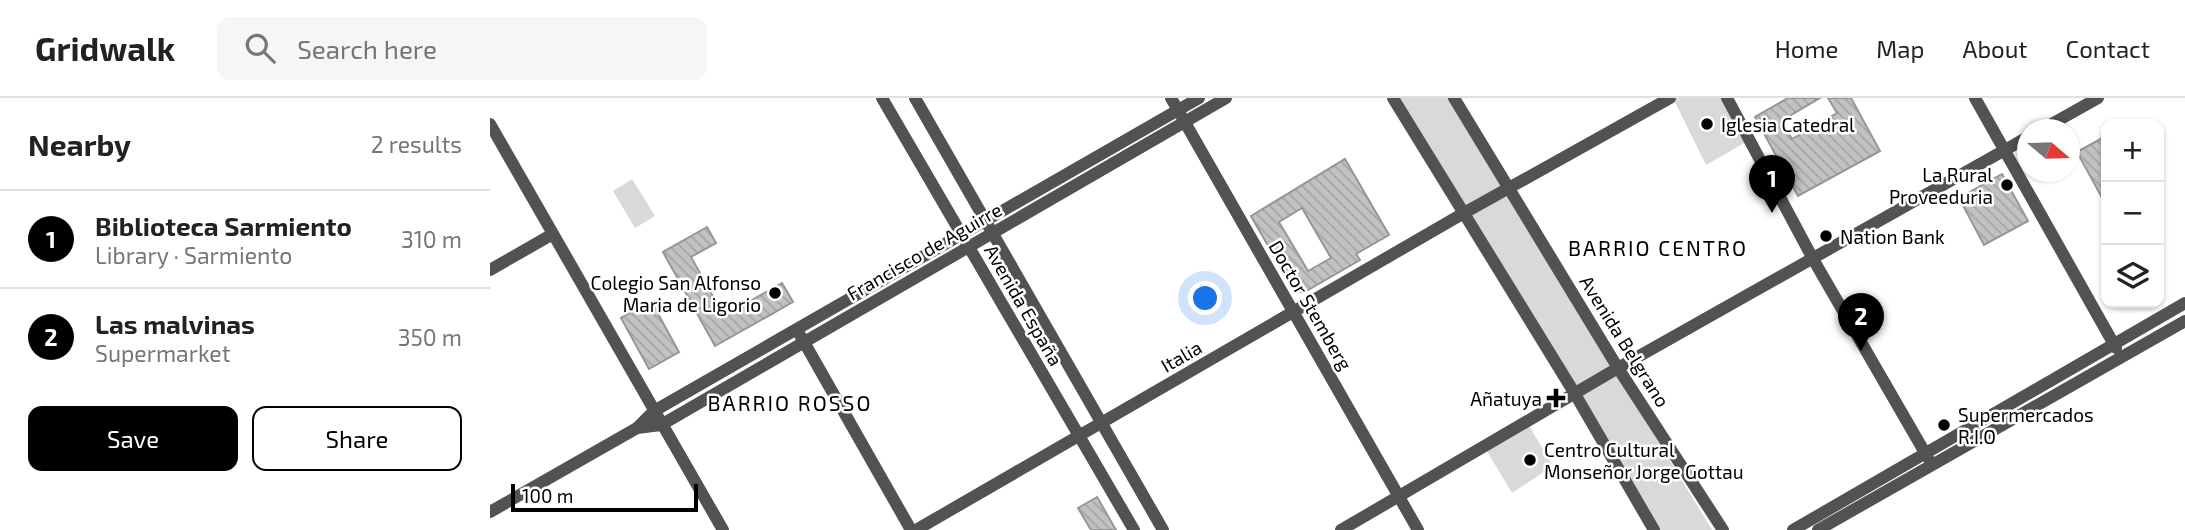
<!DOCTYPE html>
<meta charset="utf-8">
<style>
:root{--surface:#fff;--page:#f6f6f6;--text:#222;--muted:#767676;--line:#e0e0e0;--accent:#000}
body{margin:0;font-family:"Exo 2",sans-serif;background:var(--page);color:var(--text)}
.controls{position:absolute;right:21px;top:21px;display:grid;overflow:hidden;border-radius:14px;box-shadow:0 2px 5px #0004}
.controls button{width:63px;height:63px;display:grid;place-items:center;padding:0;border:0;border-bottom:2px solid var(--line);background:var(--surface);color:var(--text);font:35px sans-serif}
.compass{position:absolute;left:1527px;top:21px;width:63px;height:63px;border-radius:50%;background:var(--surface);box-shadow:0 2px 5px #0004;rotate:109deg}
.scale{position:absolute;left:21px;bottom:18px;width:187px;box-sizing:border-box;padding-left:7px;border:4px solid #000;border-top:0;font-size:19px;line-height:24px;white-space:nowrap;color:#000;-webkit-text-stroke:5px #fff;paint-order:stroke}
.you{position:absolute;left:716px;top:201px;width:24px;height:24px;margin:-18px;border:5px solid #fff;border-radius:50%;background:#1a73e8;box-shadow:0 0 0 10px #1a73e833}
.badge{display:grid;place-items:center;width:46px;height:46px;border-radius:50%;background:var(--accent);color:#fff;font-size:23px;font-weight:700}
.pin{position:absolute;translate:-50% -58px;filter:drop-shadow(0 2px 4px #0008)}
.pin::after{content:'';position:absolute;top:37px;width:24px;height:21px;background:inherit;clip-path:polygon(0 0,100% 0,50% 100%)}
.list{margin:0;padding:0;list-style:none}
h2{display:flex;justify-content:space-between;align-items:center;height:91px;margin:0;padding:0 28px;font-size:30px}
h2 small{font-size:23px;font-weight:400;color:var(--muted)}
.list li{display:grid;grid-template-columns:46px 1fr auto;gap:21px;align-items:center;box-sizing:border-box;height:98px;padding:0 28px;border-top:2px solid var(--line)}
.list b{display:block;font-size:26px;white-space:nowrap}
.list p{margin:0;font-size:23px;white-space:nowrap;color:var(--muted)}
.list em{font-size:23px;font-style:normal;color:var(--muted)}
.actions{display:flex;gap:14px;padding:21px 28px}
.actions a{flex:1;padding:16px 0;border:2px solid var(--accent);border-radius:14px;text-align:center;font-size:24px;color:var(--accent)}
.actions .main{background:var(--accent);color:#fff}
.icon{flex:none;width:38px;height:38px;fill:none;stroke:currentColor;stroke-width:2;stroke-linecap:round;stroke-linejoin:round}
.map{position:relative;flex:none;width:1695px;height:432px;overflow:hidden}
header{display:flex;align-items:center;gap:42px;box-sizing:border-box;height:98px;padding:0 35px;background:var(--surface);border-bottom:2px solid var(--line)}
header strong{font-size:33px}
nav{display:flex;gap:38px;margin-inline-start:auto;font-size:24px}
.search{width:490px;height:63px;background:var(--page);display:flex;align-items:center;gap:18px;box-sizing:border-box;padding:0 24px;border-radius:14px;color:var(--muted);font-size:26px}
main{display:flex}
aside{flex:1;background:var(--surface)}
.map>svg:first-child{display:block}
.park{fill:#d9d9d9}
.building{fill:url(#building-back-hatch);stroke:#969696;stroke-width:2;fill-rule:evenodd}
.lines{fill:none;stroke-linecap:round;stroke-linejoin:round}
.minor{stroke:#525252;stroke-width:12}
.poi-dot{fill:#000;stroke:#fff;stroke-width:2.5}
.labels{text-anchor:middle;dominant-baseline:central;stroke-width:5;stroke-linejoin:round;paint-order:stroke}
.poi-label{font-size:19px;fill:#000;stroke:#fff;text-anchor:start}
.street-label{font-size:19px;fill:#000;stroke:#fff}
.neighbourhood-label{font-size:21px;letter-spacing:2px;fill:#000;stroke:#fff}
</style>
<header>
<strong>Gridwalk</strong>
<div class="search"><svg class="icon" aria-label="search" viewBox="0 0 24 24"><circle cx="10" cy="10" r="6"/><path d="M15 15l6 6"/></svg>Search here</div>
<nav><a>Home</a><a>Map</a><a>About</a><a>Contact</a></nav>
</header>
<main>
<aside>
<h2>Nearby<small>2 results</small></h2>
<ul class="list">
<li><span class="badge">1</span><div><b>Biblioteca Sarmiento</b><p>Library · Sarmiento</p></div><em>310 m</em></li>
<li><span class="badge">2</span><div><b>Las malvinas</b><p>Supermarket</p></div><em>350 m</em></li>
</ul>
<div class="actions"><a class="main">Save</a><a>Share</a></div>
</aside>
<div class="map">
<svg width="1695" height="432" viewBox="0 0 1695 432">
<defs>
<pattern id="building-back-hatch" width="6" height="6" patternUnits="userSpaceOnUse" patternTransform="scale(1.75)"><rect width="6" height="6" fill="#c2c2c2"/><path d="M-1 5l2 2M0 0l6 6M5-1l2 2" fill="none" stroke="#a5a5a5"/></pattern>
</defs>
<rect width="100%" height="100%" fill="#fff"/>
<path class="park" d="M 906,0 L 960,0 L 1222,432 L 1169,432 Z
M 1183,0 L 1232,0 L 1256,44 L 1216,67 Z
M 142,81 L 165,118 L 145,130 L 123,93 Z
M 1038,326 L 1063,368 L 1022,395 L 995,350 Z"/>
<path class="building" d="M 1298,0 L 1330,0 L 1291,23 L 1302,41 L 1347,15 L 1338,0 L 1361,0 L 1390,53 L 1308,98 L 1265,19 Z
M 1616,38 L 1616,107 L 1587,54 Z
M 855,61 L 899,137 L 866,156 L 870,162 L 813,195 L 803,191 L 761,118 ZM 812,110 L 841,160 L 818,173 L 789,124 Z
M 1512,76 L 1538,123 L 1494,147 L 1469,100 Z
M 217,129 L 226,145 L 201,159 L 234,218 L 292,185 L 303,204 L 225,248 L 173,154 Z
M 161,203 L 189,254 L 159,271 L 131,220 Z
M 607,399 L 626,432 L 601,432 L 588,410 Z"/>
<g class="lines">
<path class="minor" d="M 392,0 L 644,432
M 425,0 L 673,432
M 681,0 L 928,432
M 709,0 L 164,313 L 147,330 L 171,327 L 736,0
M 903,0 L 1085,296 L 1164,432
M 964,0 L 1128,270 L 1233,432
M 1237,0 L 1323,161 L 1438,360
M 1485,0 L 1626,250
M 0,26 L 233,432
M 1551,32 L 1608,0
M 0,172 L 61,137
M 310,237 L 421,432
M 0,414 L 147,330
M 426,432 L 974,115 L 1180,0
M 851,432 L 1128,270 L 1538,39
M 1303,432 L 1695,205
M 1328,432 L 1695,223"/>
</g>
<g class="poi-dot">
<circle cx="1217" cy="26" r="7"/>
<circle cx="1517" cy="87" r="7"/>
<circle cx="1336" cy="138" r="7"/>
<circle cx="285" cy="195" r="7"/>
<path d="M1062.5 289.5h7v7h7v7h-7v7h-7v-7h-7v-7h7z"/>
<circle cx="1454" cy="327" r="7"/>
<circle cx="1040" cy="362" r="7"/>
</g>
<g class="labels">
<g class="poi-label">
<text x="1231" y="26">Iglesia Catedral</text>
<text x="1503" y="76" text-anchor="end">La Rural<tspan x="1503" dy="22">Proveeduria</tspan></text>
<text x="1350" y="138">Nation Bank</text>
<text x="271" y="184" text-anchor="end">Colegio San Alfonso<tspan x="271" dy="22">Maria de Ligorio</tspan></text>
<text x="1052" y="300" text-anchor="end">Añatuya</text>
<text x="1468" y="316">Supermercados<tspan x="1468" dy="22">R.I.O</tspan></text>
<text x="1054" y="351">Centro Cultural<tspan x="1054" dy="22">Monseñor Jorge Gottau</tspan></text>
</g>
<g class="street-label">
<text transform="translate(434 153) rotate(-30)">Francisco de Aguirre</text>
<text transform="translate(534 207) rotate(60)">Avenida España</text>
<text transform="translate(821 207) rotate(60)">Doctor Stemberg</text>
<text transform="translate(1135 243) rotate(58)">Avenida Belgrano</text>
<text transform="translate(691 258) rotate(-30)">Italia</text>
</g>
<g class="neighbourhood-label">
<text x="1168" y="149">BARRIO CENTRO</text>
<text x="300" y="304">BARRIO ROSSO</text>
</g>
</g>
</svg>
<div class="controls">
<button>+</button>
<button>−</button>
<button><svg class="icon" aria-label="layers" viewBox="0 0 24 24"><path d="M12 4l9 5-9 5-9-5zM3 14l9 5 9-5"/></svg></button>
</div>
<svg class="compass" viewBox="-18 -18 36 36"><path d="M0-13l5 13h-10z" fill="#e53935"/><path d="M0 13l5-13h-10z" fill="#767676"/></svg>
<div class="scale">100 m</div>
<div class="you"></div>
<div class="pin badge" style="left:1282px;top:115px">1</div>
<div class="pin badge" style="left:1371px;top:253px">2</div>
</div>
</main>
